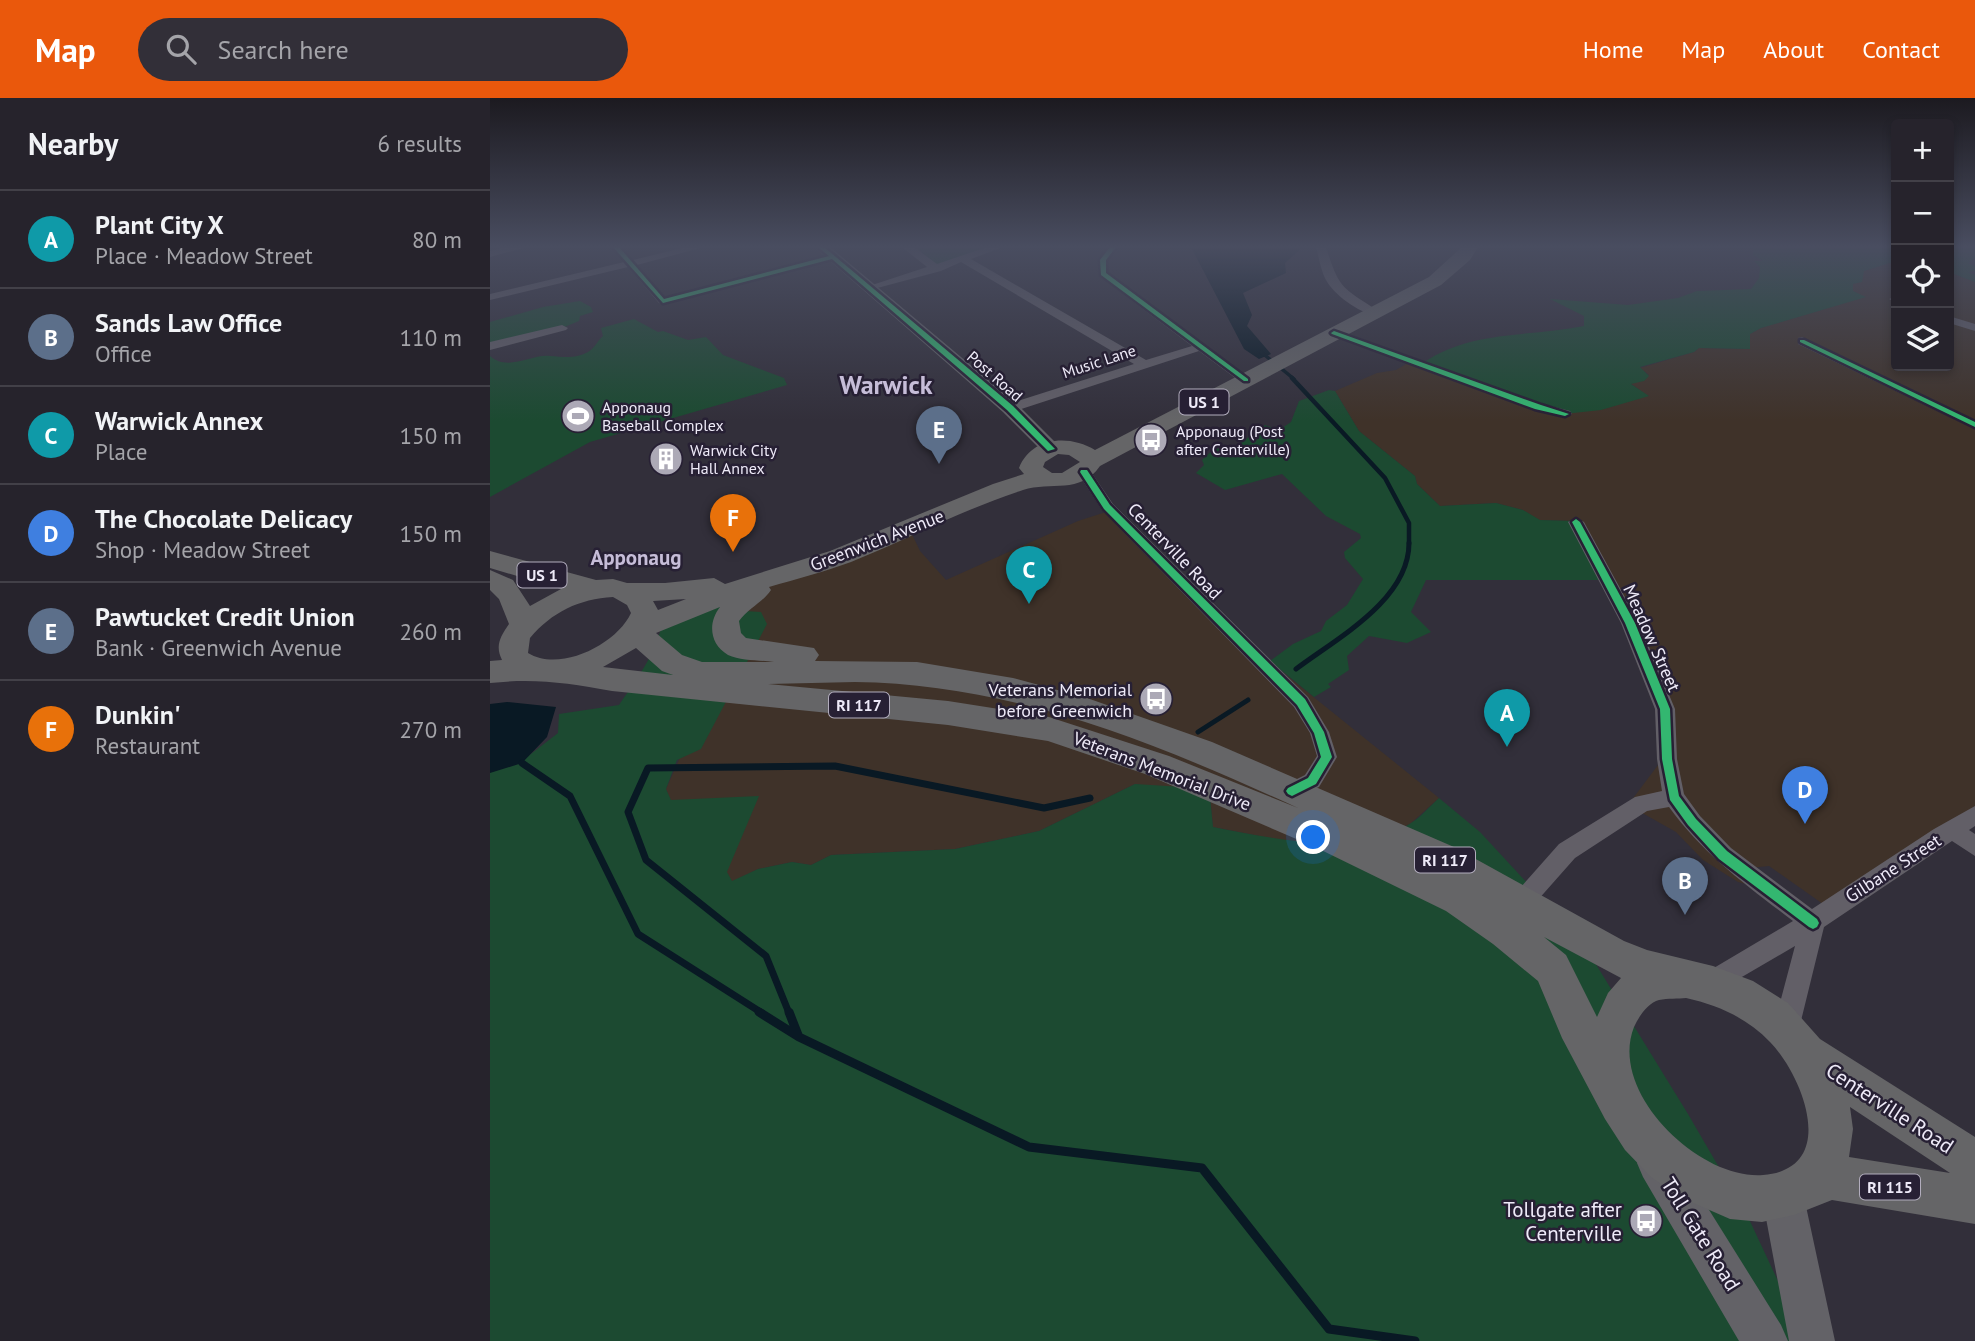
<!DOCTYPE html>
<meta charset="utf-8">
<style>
:root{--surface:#26232c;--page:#322f38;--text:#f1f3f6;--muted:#a4a4a9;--line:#424048;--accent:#ea580c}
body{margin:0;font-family:"PT Sans",sans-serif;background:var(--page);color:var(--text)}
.controls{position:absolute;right:21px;top:21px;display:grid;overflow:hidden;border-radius:7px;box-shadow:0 4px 10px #0003}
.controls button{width:63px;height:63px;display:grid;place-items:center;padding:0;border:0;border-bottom:2px solid var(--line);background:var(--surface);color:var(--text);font:35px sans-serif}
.you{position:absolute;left:824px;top:740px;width:24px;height:24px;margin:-18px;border:5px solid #fff;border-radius:50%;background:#1a73e8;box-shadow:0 0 0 10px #1a73e833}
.badge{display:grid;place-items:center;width:46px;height:46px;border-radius:50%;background:var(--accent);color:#fff;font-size:23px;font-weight:700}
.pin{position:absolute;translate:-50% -58px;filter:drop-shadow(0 2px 4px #0008)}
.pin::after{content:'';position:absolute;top:37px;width:24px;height:21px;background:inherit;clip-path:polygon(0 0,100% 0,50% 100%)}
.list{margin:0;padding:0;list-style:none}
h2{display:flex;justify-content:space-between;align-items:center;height:91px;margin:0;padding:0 28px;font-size:30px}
h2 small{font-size:23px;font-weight:400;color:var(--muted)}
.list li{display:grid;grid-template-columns:46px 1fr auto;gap:21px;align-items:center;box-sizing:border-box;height:98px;padding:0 28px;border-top:2px solid var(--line)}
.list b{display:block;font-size:26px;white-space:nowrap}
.list p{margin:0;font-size:23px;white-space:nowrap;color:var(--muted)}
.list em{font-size:23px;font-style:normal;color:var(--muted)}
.icon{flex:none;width:38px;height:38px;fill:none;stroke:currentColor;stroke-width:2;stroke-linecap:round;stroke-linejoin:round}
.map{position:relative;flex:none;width:1485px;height:1243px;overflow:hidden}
header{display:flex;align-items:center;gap:42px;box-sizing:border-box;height:98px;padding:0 35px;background:var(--accent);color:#fff}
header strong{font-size:33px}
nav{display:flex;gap:38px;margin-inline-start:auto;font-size:24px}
.search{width:490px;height:63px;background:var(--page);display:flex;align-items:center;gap:18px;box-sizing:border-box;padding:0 24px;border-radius:38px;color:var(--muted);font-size:26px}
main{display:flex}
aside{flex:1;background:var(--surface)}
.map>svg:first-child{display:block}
.industrial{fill:#3f3229}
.green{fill:#1c4a31}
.water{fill:#091924}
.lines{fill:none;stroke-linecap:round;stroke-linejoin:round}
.stream-far4{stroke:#091924;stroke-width:3.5}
.stream-far3{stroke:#091924;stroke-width:4.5}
.stream-far2{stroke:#091924;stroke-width:5}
.stream-far1{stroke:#091924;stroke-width:7}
.stream{stroke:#091924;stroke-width:9}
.street{fill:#625f67;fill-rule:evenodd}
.secondary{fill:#636267;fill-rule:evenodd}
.primary{fill:#656567;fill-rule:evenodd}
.cycleway-casing{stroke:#272034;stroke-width:5}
.cycleway{fill:#33b770;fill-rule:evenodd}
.labels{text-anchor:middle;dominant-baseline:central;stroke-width:5;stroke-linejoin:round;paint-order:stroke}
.far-street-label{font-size:16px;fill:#eeeaf8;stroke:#272034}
.shield{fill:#272034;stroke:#b2adbd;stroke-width:2}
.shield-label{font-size:16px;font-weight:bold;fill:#eeeaf8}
.far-poi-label{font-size:16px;fill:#eeeaf8;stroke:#272034;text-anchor:start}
.street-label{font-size:18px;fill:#eeeaf8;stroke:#272034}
.poi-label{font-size:18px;fill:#eeeaf8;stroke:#272034;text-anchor:end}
.quarter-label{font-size:21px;font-weight:bold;fill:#c6bdd8;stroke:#272034}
.near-street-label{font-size:21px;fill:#eeeaf8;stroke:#272034}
.near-poi-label{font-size:21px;fill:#eeeaf8;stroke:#272034;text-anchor:end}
.far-town-label{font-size:26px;font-weight:bold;fill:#c6bdd8;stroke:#272034}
</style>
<header>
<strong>Map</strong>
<div class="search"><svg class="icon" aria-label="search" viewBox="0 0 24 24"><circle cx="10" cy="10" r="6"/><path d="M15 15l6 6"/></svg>Search here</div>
<nav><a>Home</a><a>Map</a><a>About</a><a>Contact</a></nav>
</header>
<main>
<aside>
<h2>Nearby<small>6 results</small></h2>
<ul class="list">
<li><span class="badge" style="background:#0f9aa8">A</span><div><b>Plant City X</b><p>Place · Meadow Street</p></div><em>80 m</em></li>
<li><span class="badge" style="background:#5c6f8a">B</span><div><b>Sands Law Office</b><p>Office</p></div><em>110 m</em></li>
<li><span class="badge" style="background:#0f9aa8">C</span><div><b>Warwick Annex</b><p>Place</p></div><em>150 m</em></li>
<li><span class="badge" style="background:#3f7fe0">D</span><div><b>The Chocolate Delicacy</b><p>Shop · Meadow Street</p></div><em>150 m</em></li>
<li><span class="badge" style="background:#5c6f8a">E</span><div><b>Pawtucket Credit Union</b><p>Bank · Greenwich Avenue</p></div><em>260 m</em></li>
<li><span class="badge" style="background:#e8710a">F</span><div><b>Dunkin'</b><p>Restaurant</p></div><em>270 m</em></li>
</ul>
</aside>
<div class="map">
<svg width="1485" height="1243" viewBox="0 0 1485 1243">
<rect width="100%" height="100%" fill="#322f3a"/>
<path class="industrial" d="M 1406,163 L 1406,268 L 1459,268 L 1459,174 L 1485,184 L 1485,717 L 1340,811 L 1279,768 L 1260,770 L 1260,787 L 1248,784 L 1213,762 L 1186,734 L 1138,707 L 1177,655 L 1175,614 L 1085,423 L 1049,422 L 1033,412 L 1006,405 L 950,408 L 927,386 L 925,378 L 869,333 L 845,293 L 887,275 L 906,272 L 923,262 L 1158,298 L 1140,285 L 1159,277 L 1150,270 L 1204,254 L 1209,250 L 1260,251 L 1260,236 L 1271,230 L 1374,199 L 1363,193 L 1363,186 L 1374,173 Z
M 619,413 L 785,568 L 949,700 L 920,726 L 878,744 L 795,743 L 723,729 L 720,699 L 645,686 L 549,733 L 465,751 L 341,757 L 321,767 L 302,764 L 268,771 L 242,784 L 180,702 L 176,691 L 255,513 L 250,491 L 420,432 L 430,453 L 456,482 L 588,423 Z"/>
<path class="green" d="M 426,149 L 507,149 L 446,167 Z
M 1263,149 L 1406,149 L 1406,163 L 1374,173 L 1372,184 L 1363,186 L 1363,193 L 1376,199 L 1271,230 L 1260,236 L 1260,251 L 1209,250 L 1204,254 L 1150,269 L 1159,278 L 1154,283 L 1141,286 L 1159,298 L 1111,312 L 1074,316 L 933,265 C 980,232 1040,239 1094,228 L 1094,218 L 1060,201 L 1138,207 L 1188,200 L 1207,193 L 1261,191 L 1269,180 L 1270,169 L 1264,163 L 1273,163 L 1263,157 Z
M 1459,149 L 1485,149 L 1485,160 L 1478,165 L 1485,168 L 1485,173 L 1478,174 L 1485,177 L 1485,184 L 1459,174 Z
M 90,203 L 101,209 L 103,214 L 90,218 L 89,223 L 72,230 L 0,248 L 0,224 L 53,209 Z
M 144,221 L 168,234 L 173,233 L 198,242 L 216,239 L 233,257 L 294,280 L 297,287 L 100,344 L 0,399 L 0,258 C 18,274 41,256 60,258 C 74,259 85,261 98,254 C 105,250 107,243 113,238 L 111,230 Z
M 839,292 L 845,293 L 869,333 L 925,378 L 927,386 L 950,408 L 1006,405 L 1033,412 L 1050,422 L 1085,423 L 1117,482 L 936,482 L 921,514 L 941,534 L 917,545 L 879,538 L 857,558 L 859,572 L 838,586 L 841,589 L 824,599 L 780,563 L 803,546 L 831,533 L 836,523 L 857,507 L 873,481 L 855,460 L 854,454 L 871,440 L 870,436 L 836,418 L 792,376 L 735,392 L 706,375 L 714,367 L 712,362 L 724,351 L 745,349 L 775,327 L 789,332 L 801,324 L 809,303 Z
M 226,499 L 255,513 L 271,514 L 277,526 L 211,651 L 187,662 L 176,691 L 181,702 L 269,698 L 237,774 L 242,783 L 268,771 L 302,764 L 321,767 L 341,757 L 465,751 L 549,733 L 645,686 L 709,690 L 720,699 L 723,729 C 782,740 867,761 921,725 C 931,719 940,708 949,700 L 990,734 L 1077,828 L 1099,855 L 1198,1016 L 1259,1121 L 1316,1243 L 0,1243 L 0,674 L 28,666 L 68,635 L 69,616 L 129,607 C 149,578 168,553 174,517 Z"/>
<path class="water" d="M 701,149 L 813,149 L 795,165 L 796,175 L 753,195 L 762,217 L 757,228 L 781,256 L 769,261 L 754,251 Z
M 17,604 L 66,609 L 57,639 L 32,665 L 0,675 L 0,606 Z"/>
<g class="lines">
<path class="stream-far4" d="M 771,254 L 804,281"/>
<path class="stream-far3" d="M 802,280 L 895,380 L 919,425 L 919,446"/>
<path class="stream-far2" d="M 806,571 C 847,540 919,502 919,445
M 708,634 L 758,602"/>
<path class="stream-far1" d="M 32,665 L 80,698 L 148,836 L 272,915
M 299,915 L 276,858 L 156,762 L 138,714 L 158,670 L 345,668 L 554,710 L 600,700"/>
<path class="stream" d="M 269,914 L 309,939 L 539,1049 L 712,1070 L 839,1231 L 925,1243
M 299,914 L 308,937"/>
<path class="street" d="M 17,149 L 37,149 L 0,159 L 0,153 Z
M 121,149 L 132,149 L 143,162 L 196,149 L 214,149 L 147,167 L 175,199 L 343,156 L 348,159 L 173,206 L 169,205 L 138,169 L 0,202 L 0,196 L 134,164 Z
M 412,149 L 424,149 L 447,166 L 497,149 L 513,149 L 481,161 L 656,262 L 702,248 L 609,178 L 608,162 L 618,149 L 628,149 L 618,162 L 618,175 L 762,282 L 760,285 L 752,285 L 709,253 L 525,313 L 515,313 L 515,307 L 644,266 L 471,164 L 451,173 L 376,193 L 376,189 L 437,169 Z
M 826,149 L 836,149 C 849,190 851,189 887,212 L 887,216 C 872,218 843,196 836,182 C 831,173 829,160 826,149 Z
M 1406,198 L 1406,205 L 1399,201 Z
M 1459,218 L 1485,226 L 1485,233 L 1459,225 Z
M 72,227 L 78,230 L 76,232 L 0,252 L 0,244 Z
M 844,231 L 1053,306 L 1080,313 L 1082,316 L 1075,320 L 1043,312 L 840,237 L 840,233 Z
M 1312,239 L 1485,322 L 1485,331 L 1308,246 L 1308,240 Z
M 594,370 L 599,371 L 623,406 L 818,599 L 839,634 L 847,659 L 829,689 L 802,701 L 795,699 L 792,693 L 795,687 L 815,677 L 827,658 L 820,635 L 804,609 L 612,412 L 587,374 Z
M 1086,419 L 1094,424 L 1149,525 L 1185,611 L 1187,661 L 1194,696 L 1210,718 L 1241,750 L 1322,811 L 1444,731 L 1485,708 L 1485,728 L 1479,732 L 1485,736 L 1485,758 L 1462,743 L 1334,829 L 1309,931 L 1305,940 L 1296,944 L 1287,940 L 1283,931 L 1305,848 L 1221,897 L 1212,893 L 1209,885 L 1212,877 L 1303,823 C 1256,787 1214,757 1179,709 L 1157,713 L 1085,760 L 1039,812 L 1031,815 L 1023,812 L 1020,805 L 1023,798 L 1069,746 L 1145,699 L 1172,693 L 1167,661 L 1165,611 L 1131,525 L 1078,424 Z"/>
<path class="secondary" d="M 324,149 L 340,149 L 527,306 L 568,347 L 571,351 L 568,355 L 554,355 L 513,314 Z
M 1167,1045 L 1181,1051 L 1291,1227 L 1298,1243 L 1249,1243 L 1153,1079 L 1147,1065 L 1153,1051 Z
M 1293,1078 L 1308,1084 L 1314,1099 L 1345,1243 L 1299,1243 L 1272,1099 L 1278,1084 Z"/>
<path class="primary" d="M 972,149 L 988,149 L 980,162 L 951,187 L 610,368 C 590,397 561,383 533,392 C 474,411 418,441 361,464 C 334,474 306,481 279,489 L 281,492 C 273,504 259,510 249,523 L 251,535 L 256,540 L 324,550 L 329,557 L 325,563 L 427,564 L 523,580 L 597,600 L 722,644 L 964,749 L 1134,843 L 1157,852 L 1223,868 L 1263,883 L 1298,905 L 1330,941 L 1485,1039 L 1485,1126 L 1342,1102 L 1304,1117 L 1272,1124 L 1240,1121 L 1192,1100 L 1161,1079 L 1135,1052 L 1115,1021 L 1072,940 L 1048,883 L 1003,846 L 956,813 L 825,749 L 655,676 L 558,643 L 458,627 L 122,593 C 78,585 45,580 0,585 L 0,563 L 12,562 C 5,548 10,539 19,526 L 9,501 L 0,492 L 0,472 L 23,482 L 40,508 L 71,491 L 0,470 L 0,453 L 106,482 L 123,481 L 137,485 L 175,485 L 224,480 L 235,486 L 340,453 L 503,386 L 534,376 L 529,370 C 541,339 579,336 605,352 L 939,179 ZM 568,356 L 579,357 L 590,364 L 572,375 L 562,375 L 553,369 L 555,364 ZM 123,499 L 137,507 L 141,515 C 127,546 70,575 38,555 L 40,540 C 62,514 89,501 123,499 ZM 196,501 L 168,512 L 163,503 ZM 230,509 C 218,524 219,546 238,557 C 251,563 270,562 284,564 L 212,564 L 192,557 L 166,535 ZM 146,550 L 172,573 L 183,577 L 113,569 ZM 365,584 C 523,586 666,645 808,710 L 679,658 L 559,619 L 458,603 L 278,586 ZM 1054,839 L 1131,880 L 1118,895 L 1107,919 L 1076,857 ZM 1196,900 C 1228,907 1257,920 1280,944 C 1313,978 1350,1071 1273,1077 C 1209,1082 1118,994 1144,929 C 1149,918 1158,905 1169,902 C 1178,900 1188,901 1196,900 ZM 1360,1009 L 1460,1075 L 1359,1059 L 1363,1031 Z"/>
<defs>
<path id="cycleway" d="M 123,149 L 129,149 L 174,201 L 339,158 L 328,149 L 334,149 L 523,308 L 565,351 L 558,353 L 517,312 L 342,161 L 173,205 Z
M 620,149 L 626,149 L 616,162 L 616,175 L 758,281 L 758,283 L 754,283 L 611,177 L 610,162 Z
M 844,233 L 1051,307 L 1079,316 L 1075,318 L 1045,311 L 842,236 L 841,235 Z
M 1310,242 L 1314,242 L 1485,324 L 1485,329 L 1310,244 Z
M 591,372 L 597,372 L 620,407 L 815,601 L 834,634 L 842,659 L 826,686 L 802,698 L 798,696 L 796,693 L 798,690 L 818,680 L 831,659 L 824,635 L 807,607 L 614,411 L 590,374 Z
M 1086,421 L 1090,424 L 1145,525 L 1180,611 L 1182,661 L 1189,698 L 1206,721 L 1237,753 L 1327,821 L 1329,825 L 1327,829 L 1323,831 L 1319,829 L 1229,761 L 1198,727 L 1180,702 L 1172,661 L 1170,611 L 1135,525 L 1082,424 Z"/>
</defs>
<use href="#cycleway" class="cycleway-casing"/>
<use href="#cycleway" class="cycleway"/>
</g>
<linearGradient id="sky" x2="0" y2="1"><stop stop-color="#1c1a20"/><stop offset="0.46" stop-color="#494d60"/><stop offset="1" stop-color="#494d60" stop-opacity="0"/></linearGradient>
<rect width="1485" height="323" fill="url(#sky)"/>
<defs>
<symbol id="stadium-disc" viewBox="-11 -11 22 22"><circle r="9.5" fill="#aca9b6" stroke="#272034"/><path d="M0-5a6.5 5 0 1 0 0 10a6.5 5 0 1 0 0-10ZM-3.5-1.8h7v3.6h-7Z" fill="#fff"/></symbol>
<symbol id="bus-disc" viewBox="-11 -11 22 22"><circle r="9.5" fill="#aca9b6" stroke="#272034"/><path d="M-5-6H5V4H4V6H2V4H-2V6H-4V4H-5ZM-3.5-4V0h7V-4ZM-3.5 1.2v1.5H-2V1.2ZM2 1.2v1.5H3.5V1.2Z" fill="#fff"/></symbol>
<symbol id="building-disc" viewBox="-11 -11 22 22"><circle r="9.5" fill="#aca9b6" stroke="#272034"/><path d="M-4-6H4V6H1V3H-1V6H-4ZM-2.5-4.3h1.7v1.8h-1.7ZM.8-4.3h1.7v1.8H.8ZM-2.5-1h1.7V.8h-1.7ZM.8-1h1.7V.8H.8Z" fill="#fff"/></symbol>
</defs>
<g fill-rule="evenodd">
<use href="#stadium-disc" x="69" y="299" width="38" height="38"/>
<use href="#bus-disc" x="642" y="323" width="38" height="38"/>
<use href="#building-disc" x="157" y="342" width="38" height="38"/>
<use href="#bus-disc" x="647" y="582" width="38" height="38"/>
<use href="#bus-disc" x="1137" y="1104" width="38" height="38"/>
</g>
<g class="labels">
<g class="far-street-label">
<text transform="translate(609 263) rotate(-18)">Music Lane</text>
<text transform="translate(505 278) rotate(41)">Post Road</text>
</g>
<g class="shield">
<rect x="689.5" y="291.5" width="49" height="25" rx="5"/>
<rect x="27.5" y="464.5" width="49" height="25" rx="5"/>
<rect x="339" y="594.5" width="60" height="25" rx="5"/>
<rect x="925" y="749.5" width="60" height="25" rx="5"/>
<rect x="1370" y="1076.5" width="60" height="25" rx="5"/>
</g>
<g class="shield-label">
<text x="714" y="304">US 1</text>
<text x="52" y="477">US 1</text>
<text x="369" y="607">RI 117</text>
<text x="955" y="762">RI 117</text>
<text x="1400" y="1089">RI 115</text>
</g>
<g class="far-poi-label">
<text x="112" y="309">Apponaug<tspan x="112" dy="18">Baseball Complex</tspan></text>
<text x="686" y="333">Apponaug (Post<tspan x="686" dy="18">after Centerville)</tspan></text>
<text x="200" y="352">Warwick City<tspan x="200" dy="18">Hall Annex</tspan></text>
</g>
<g class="street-label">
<text transform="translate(387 442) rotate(-21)">Greenwich Avenue</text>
<text transform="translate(685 453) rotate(46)">Centerville Road</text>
<text transform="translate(1162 540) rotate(66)">Meadow Street</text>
<text transform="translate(672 673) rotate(21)">Veterans Memorial Drive</text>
<text transform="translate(1403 770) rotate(-33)">Gilbane Street</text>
</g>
<g class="poi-label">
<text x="642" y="591">Veterans Memorial<tspan x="642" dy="21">before Greenwich</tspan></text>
</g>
<g class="quarter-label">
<text x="146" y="459">Apponaug</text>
</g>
<g class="near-street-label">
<text transform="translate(1400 1010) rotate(33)">Centerville Road</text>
<text transform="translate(1211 1136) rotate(58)">Toll Gate Road</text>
</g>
<g class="near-poi-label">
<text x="1132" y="1111">Tollgate after<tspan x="1132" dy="24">Centerville</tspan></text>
</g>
<g class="far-town-label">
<text x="396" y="286">Warwick</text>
</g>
</g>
</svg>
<div class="controls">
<button>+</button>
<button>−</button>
<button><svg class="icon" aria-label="locate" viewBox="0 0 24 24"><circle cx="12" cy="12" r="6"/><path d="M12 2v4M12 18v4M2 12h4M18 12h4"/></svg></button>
<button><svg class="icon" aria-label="layers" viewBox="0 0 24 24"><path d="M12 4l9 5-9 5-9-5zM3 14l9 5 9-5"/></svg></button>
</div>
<div class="you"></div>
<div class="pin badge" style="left:1017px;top:649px;background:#0f9aa8">A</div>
<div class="pin badge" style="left:1195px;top:817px;background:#5c6f8a">B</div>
<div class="pin badge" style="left:539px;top:506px;background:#0f9aa8">C</div>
<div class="pin badge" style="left:1315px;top:726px;background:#3f7fe0">D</div>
<div class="pin badge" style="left:449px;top:366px;background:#5c6f8a">E</div>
<div class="pin badge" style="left:243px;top:454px;background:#e8710a">F</div>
</div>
</main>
